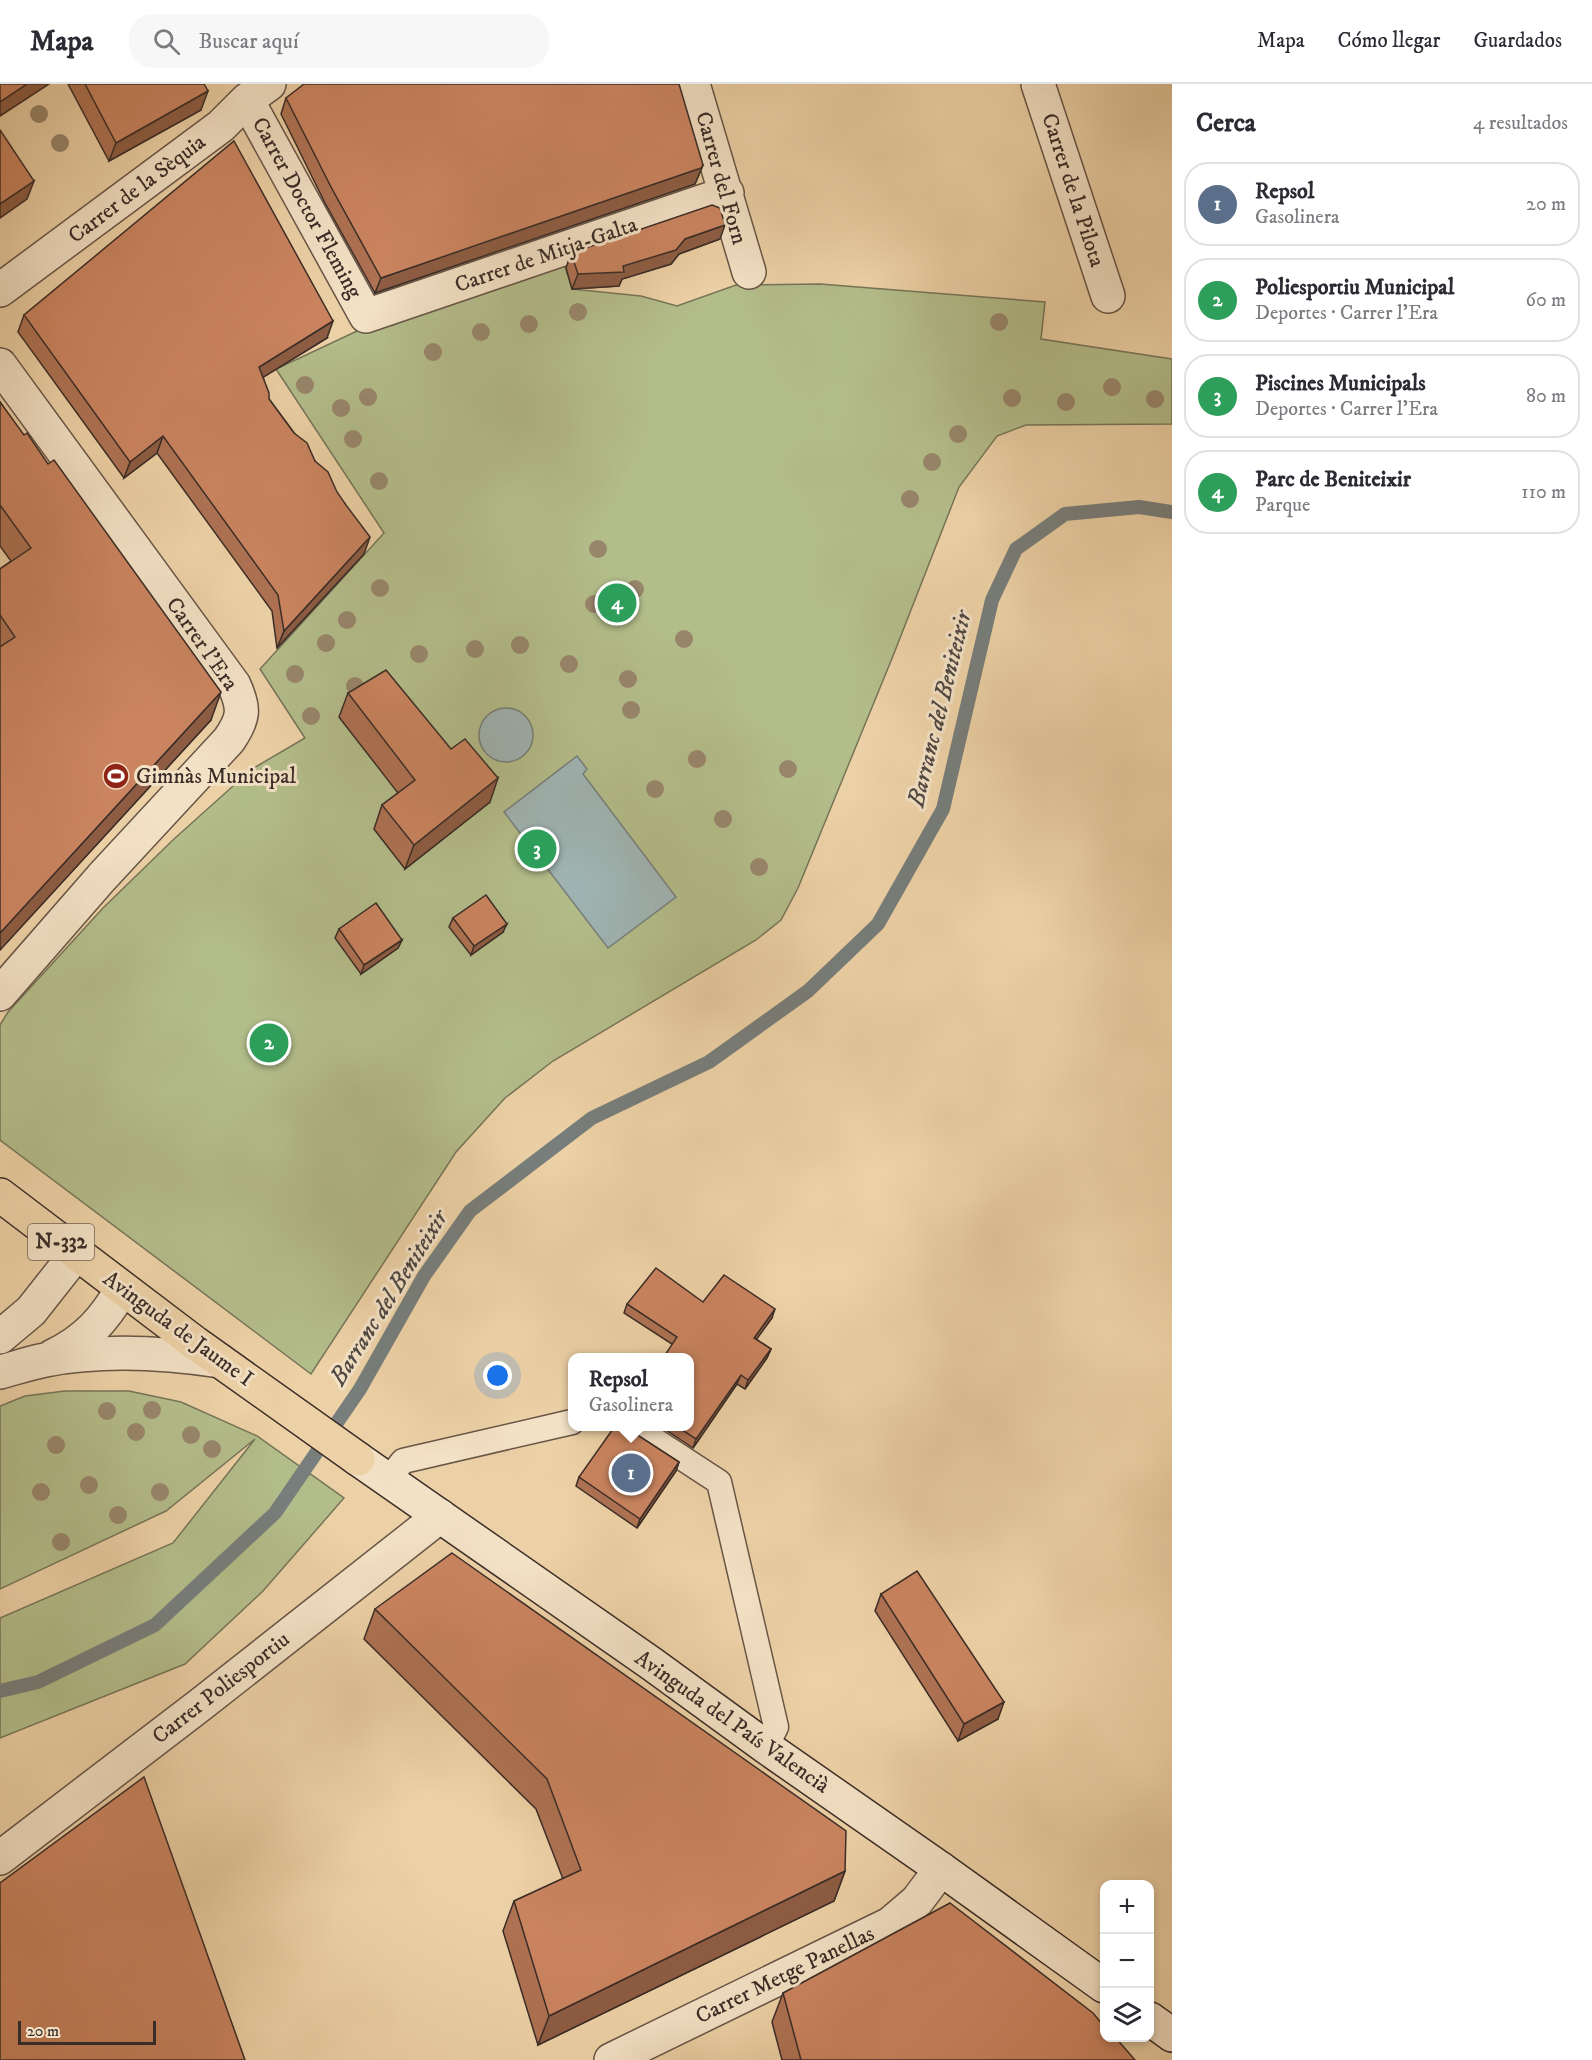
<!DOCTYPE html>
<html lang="es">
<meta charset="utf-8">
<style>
:root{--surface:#fff;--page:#f7f7f7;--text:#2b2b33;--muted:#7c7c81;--line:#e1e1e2;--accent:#0b8043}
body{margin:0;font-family:"IM FELL DW Pica",serif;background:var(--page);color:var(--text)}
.controls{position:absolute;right:18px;bottom:18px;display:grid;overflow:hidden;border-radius:12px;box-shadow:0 3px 9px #0003}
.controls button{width:54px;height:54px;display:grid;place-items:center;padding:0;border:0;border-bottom:2px solid var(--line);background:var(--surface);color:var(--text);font:30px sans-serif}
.scale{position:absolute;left:18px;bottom:15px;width:138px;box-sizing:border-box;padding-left:6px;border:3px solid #3a2c27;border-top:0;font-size:16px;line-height:21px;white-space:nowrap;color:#3a2c27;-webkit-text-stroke:4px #f3e1c5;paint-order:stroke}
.you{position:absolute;left:498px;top:1292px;width:21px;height:21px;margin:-15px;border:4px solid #fff;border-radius:50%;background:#1a73e8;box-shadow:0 0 0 9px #1a73e833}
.badge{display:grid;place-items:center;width:39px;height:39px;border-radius:50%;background:var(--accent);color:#fff;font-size:20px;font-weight:700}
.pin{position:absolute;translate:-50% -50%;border:3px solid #fff;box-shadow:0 2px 6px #0006}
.popup{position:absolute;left:568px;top:1269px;width:126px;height:78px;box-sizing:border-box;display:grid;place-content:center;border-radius:12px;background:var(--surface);filter:drop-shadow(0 2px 4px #0005);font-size:20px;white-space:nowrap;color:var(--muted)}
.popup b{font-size:22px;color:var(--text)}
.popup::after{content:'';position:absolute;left:50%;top:100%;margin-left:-12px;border:12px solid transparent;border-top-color:var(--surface)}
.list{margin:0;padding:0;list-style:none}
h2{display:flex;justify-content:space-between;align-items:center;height:78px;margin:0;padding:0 24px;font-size:26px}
h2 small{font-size:20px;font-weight:400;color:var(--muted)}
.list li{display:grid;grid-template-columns:39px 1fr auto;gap:18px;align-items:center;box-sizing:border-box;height:84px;margin:0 12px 12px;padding:0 12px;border:2px solid var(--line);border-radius:24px}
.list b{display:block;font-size:22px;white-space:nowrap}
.list p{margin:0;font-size:20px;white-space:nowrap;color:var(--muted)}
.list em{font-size:20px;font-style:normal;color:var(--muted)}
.icon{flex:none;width:33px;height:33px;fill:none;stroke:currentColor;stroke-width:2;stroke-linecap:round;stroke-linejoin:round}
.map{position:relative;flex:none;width:1172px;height:1976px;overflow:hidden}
header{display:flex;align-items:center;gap:36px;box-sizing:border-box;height:84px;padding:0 30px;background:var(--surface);border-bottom:2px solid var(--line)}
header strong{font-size:28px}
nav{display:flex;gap:33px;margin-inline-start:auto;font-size:21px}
.search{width:420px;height:54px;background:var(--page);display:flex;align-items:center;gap:15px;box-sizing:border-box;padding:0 21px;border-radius:24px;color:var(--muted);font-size:22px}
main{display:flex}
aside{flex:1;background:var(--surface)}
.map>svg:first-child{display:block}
.green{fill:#b3bd8a;stroke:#767458;stroke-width:1.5}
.water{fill:#9fb4b3;stroke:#777e7b;stroke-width:1.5}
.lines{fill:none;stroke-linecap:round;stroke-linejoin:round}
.stream{stroke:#777e7b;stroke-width:14}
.lane-casing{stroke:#675547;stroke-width:27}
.street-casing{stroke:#675547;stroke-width:36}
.secondary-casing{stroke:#3a2c27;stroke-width:36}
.highway-casing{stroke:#3a2c27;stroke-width:36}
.lane{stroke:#f3e1c5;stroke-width:24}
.street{stroke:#f3e1c5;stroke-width:33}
.secondary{stroke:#f3e1c5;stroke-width:33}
.highway{stroke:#edd1a6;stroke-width:33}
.tree{fill:#98866b}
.wall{fill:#ae7253;stroke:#3a2c27;stroke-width:1.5}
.shaded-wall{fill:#8d5c43;stroke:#3a2c27;stroke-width:1.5}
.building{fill:#ca8460;stroke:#3a2c27;stroke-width:1.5}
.labels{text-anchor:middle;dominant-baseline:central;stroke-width:6;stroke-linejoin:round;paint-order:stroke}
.shield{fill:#f3e1c5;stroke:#726256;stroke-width:1.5}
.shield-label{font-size:21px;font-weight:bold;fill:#3a2c27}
.street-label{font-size:22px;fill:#3a2c27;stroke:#f3e1c5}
.poi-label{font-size:22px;fill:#3a2c27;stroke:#f3e1c5;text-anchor:start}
.water-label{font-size:24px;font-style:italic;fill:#4e4743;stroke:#f3e1c5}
</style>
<header>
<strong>Mapa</strong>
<div class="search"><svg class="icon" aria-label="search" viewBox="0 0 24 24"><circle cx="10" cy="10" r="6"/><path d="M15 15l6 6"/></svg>Buscar aquí</div>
<nav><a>Mapa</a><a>Cómo llegar</a><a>Guardados</a></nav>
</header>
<main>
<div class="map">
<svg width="1172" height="1976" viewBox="0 0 1172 1976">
<rect width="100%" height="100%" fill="#edd1a6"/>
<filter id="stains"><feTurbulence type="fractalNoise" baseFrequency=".00333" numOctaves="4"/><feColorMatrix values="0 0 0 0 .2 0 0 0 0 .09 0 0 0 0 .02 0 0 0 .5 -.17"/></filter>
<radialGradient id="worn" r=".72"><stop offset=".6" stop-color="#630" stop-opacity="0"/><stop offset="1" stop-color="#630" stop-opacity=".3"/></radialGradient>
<path class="green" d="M 564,179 L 572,205 L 641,212 L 677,222 L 736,201 L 820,200 L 1045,218 L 1041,255 L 1172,275 L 1172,340 L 1026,341 L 997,352 L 959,403 L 893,572 L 798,804 L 781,836 L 756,856 L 553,977 L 505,1014 L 456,1068 L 311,1290 L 0,1056 L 0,941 L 8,928 L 103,824 L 174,755 L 252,685 L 305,654 L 260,585 L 384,449 L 276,285 L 355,248 Z
M 65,1307 L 129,1307 L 181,1318 L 257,1352 L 344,1414 L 263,1507 L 185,1580 L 0,1654 L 0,1534 L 173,1459 L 255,1355 L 166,1427 L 0,1505 L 0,1322 L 25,1312 Z"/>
<path class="water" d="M479 651a27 27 0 1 1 54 0a27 27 0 1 1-54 0Z
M 577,672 L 587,685 L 583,690 L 676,813 L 608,864 L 504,728 Z"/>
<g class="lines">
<path class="stream" d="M 0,1607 L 38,1598 L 155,1541 L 275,1429 L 360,1305 L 424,1192 L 470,1127 L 592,1034 L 709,978 L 808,907 L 878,840 L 943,725 L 992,516 L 1016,465 L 1065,430 L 1139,423 L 1172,428"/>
<defs>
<path id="lane" d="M 633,1342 L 719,1398 L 776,1643 L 766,1663
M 387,1397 L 403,1377 L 572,1338"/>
<path id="street" d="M 693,0 L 749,188
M 1038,0 L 1108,212
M 247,16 L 366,232 L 727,109
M 0,206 L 221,42 L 247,16 L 269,0
M 0,281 L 234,601 C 245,625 244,634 229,656 L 102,793 L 0,910
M 0,1253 L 31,1227 L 76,1170
M 53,1272 C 86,1256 104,1236 122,1205
M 0,1288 C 15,1284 30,1279 45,1276 C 103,1265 161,1268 220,1277
M 0,1774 L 200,1621 L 440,1432
M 611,1976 L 890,1840 L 917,1817 L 941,1785"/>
<path id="secondary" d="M 358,1375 L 652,1580 L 766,1663 L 941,1785 L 1104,1902
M 1150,1935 L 1172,1951"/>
<path id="highway" d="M 0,1111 L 195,1259 L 358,1375"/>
</defs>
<use href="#lane" class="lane-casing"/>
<use href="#street" class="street-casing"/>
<use href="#secondary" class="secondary-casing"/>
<use href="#highway" class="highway-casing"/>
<use href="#lane" class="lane"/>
<use href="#street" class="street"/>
<use href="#secondary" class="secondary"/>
<use href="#highway" class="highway"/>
</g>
<g class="tree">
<circle cx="39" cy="30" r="9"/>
<circle cx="60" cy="59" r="9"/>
<circle cx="578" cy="228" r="9"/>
<circle cx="999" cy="238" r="9"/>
<circle cx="529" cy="240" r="9"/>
<circle cx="481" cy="248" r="9"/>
<circle cx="433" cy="268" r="9"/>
<circle cx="305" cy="301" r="9"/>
<circle cx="1112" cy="303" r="9"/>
<circle cx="368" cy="313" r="9"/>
<circle cx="1012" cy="314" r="9"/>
<circle cx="1155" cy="315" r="9"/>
<circle cx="1066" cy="318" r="9"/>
<circle cx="341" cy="324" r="9"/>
<circle cx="958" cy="350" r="9"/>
<circle cx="353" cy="355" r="9"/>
<circle cx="932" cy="378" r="9"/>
<circle cx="379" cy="397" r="9"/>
<circle cx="910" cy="415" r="9"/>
<circle cx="598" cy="465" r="9"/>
<circle cx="380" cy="504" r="9"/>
<circle cx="635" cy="505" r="9"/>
<circle cx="594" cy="520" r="9"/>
<circle cx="347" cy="536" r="9"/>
<circle cx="684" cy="555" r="9"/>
<circle cx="326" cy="559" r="9"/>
<circle cx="520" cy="561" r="9"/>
<circle cx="475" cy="565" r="9"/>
<circle cx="419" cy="570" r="9"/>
<circle cx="569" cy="580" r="9"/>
<circle cx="295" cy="590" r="9"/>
<circle cx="628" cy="595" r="9"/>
<circle cx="355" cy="602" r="9"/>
<circle cx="631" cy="626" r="9"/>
<circle cx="311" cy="632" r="9"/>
<circle cx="697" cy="675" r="9"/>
<circle cx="788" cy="685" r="9"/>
<circle cx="655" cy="705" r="9"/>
<circle cx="723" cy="735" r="9"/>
<circle cx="759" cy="783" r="9"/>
<circle cx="152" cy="1326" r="9"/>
<circle cx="107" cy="1327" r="9"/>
<circle cx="136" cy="1348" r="9"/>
<circle cx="191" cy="1351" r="9"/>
<circle cx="56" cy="1361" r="9"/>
<circle cx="212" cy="1365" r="9"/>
<circle cx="89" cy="1401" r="9"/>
<circle cx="41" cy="1408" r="9"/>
<circle cx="160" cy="1408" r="9"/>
<circle cx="118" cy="1431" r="9"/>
<circle cx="61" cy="1458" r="9"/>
</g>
<path class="wall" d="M 68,0 L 204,0 L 201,26 L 109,77 Z
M 286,14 L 703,81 L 695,100 L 375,209 L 325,119 L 281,30 Z
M 720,155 L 679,170 L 671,180 L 622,195 L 619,202 L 572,205 L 566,184 L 571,169 Z
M 24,231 L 327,254 L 263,293 L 269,315 L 315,377 L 364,470 L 277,564 L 272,527 L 157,369 L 124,394 L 18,248 Z
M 0,318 L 211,636 L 0,866 L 0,485 L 11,477 L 0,462 Z
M 348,609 L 490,718 L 405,785 L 374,745 L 382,721 L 398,709 L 339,633 Z
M 453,834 L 503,848 L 471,871 L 449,843 Z
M 339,845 L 402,856 L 398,864 L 361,890 L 335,854 Z
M 703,1218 L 772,1234 L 756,1255 L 771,1265 L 767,1274 L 745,1305 L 737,1300 L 693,1364 L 660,1342 L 690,1342 L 672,1260 L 624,1229 L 627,1220 Z
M 628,1345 L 679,1378 L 676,1387 L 637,1444 L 576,1402 L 579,1393 Z
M 881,1510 L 998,1635 L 958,1657 L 875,1527 Z
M 375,1525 L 845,1787 L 834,1817 L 538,1961 L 503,1847 L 514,1817 L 563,1795 L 536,1725 L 364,1555 Z
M 783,1909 L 1135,1976 L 782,1976 L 772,1938 Z"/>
<path class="shaded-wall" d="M 27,0 L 49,0 L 0,32 L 0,18 Z
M 208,7 L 201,26 L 109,77 L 116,59 Z
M 703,81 L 695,100 L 375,209 L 381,194 Z
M 34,97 L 27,115 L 0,134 L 0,120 Z
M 725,141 L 720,155 L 679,170 L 671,180 L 622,195 L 619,202 L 572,205 L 578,190 L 623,182 L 685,155 Z
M 333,237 L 327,254 L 252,300 L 259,283 Z
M 163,352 L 157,369 L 124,394 L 130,378 Z
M 370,453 L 364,470 L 277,564 L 284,547 Z
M 221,608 L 211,636 L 0,866 L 0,849 Z
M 498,694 L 490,718 L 405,785 L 414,761 Z
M 507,840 L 503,848 L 471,871 L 474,862 Z
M 402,856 L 398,864 L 361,890 L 364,881 Z
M 775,1225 L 772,1234 L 751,1263 L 754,1254 Z
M 771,1265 L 767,1274 L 745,1305 L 748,1296 Z
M 741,1291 L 737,1300 L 693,1364 L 696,1355 Z
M 679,1378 L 676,1387 L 637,1444 L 640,1435 Z
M 1004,1618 L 998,1635 L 958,1657 L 964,1640 Z
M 845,1787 L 834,1817 L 538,1961 L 549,1932 Z"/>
<path class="building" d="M 0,0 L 27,0 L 0,18 Z
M 85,0 L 204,0 L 208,7 L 116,59 Z
M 304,0 L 679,0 L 703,81 L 701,84 L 381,194 L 331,103 L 286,14 Z
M 0,46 L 34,97 L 0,120 Z
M 234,57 L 333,237 L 259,283 L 269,309 L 269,315 L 294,349 L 307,359 L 315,377 L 328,388 L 337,408 L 346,421 L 370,453 L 284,547 L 278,511 L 163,352 L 130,378 L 24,231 Z
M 712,121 L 720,124 L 725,141 L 685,155 L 676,166 L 623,182 L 624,188 L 578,190 L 571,169 Z
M 0,318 L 24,351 L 27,349 L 48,380 L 54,376 L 221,608 L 0,849 L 0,563 L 15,553 L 0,531 L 0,485 L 31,464 L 0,421 Z
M 386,586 L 451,665 L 465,655 L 498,694 L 414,761 L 382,721 L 415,696 L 348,609 Z
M 486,811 L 507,840 L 474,862 L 453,834 Z
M 376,819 L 402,856 L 364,881 L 339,845 Z
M 656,1184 L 703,1218 L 724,1191 L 775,1225 L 754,1254 L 771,1265 L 748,1296 L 741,1291 L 696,1355 L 676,1342 L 690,1342 L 690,1274 L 663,1274 L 677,1253 L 627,1220 Z
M 615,1342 L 626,1342 L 628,1345 L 679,1378 L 640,1435 L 579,1393 Z
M 452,1469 L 846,1747 L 845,1787 L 549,1932 L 514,1817 L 581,1786 L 547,1695 L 375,1525 Z
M 917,1487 L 1004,1618 L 964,1640 L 881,1510 Z
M 144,1693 L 245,1976 L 0,1976 L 0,1799 Z
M 950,1819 L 1093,1929 L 1104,1942 L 1104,1953 L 1115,1953 L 1135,1976 L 801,1976 L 783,1909 Z"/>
<defs>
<symbol id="stadium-disc" viewBox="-11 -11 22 22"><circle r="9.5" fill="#8f2418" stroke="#f3e1c5"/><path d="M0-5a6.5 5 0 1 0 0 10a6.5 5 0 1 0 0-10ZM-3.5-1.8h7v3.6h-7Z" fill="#fff"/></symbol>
</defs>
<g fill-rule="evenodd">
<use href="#stadium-disc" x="101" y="677" width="30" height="30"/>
</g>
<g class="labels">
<rect class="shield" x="28" y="1140" width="66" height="36" rx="4.5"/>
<g class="shield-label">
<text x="61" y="1158">N-332</text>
</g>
<g class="street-label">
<text transform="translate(721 94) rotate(74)">Carrer del Forn</text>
<text transform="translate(137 105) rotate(-37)">Carrer de la Sèquia</text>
<text transform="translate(1073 106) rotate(72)">Carrer de la Pilota</text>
<text transform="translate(307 124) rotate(61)">Carrer Doctor Fleming</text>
<text transform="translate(546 171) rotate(-19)">Carrer de Mitja-Galta</text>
<text transform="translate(202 560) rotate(55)">Carrer l'Era</text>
<text transform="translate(178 1245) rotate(36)">Avinguda de Jaume I</text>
<text transform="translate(221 1604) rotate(-38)">Carrer Poliesportiu</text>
<text transform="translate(732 1638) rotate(35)">Avinguda del País Valencià</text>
<text transform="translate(785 1891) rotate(-26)">Carrer Metge Panellas</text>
</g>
<g class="poi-label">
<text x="136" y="692">Gimnàs Municipal</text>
</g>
<g class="water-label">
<text transform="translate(940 625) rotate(-76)">Barranc del Beniteixir</text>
<text transform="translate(389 1214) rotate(-58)">Barranc del Beniteixir</text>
</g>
</g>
<rect width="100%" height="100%" filter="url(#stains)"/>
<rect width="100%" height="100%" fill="url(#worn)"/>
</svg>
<div class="controls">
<button>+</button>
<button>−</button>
<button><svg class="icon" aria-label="layers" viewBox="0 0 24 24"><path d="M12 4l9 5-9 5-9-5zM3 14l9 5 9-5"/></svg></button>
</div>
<div class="scale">20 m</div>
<div class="you"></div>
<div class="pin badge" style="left:631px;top:1389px;background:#5c6f8a">1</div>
<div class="popup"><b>Repsol</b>Gasolinera</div>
<div class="pin badge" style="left:269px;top:959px;background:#2e9e5b">2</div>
<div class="pin badge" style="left:537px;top:765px;background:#2e9e5b">3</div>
<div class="pin badge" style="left:617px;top:519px;background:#2e9e5b">4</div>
</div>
<aside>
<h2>Cerca<small>4 resultados</small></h2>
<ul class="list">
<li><span class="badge" style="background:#5c6f8a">1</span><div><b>Repsol</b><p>Gasolinera</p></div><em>20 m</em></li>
<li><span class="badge" style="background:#2e9e5b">2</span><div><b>Poliesportiu Municipal</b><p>Deportes · Carrer l'Era</p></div><em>60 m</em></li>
<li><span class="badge" style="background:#2e9e5b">3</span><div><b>Piscines Municipals</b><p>Deportes · Carrer l'Era</p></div><em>80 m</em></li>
<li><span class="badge" style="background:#2e9e5b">4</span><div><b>Parc de Beniteixir</b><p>Parque</p></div><em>110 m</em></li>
</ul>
</aside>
</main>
